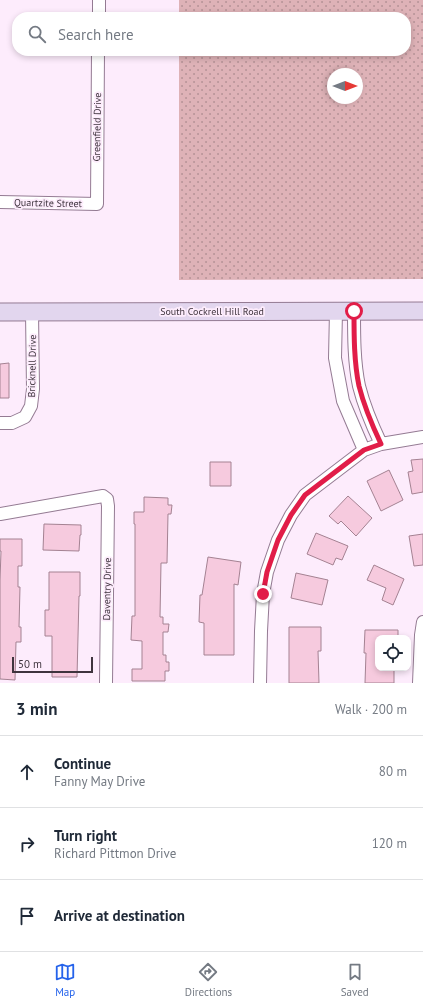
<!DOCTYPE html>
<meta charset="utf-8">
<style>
:root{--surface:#fff;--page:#f2f2f3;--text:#1f2937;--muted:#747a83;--line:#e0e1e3;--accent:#2563eb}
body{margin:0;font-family:"PT Sans",sans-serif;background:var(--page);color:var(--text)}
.controls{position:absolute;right:12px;bottom:12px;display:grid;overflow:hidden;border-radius:8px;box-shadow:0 2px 6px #0003}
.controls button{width:36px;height:36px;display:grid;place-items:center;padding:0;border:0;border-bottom:1px solid var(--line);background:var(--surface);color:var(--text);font:20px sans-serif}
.compass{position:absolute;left:327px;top:68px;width:36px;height:36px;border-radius:50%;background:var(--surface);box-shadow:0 2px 6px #0003;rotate:90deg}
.scale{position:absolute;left:12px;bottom:10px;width:81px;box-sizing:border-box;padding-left:4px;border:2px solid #3f343e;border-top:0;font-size:11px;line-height:14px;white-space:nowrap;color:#3f343e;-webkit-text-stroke:3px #fdecfc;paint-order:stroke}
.stop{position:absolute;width:12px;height:12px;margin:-9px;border:3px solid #e11d48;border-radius:50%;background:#fff}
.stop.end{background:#e11d48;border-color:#fff;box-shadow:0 1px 4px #0008}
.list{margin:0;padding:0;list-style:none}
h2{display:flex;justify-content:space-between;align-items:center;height:52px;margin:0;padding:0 16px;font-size:17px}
h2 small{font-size:13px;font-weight:400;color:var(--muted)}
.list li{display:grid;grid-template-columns:26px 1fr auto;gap:12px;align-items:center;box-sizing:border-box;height:72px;padding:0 16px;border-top:1px solid var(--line)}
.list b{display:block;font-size:15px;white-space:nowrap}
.list p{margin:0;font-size:13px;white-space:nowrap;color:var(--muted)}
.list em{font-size:13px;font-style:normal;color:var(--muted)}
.icon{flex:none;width:22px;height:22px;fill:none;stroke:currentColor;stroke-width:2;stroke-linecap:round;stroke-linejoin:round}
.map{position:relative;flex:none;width:423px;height:683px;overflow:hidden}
.search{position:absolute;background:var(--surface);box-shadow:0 2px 6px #0003;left:12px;right:12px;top:12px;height:44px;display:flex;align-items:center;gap:10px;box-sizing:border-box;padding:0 14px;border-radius:16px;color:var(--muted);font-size:15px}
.sheet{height:268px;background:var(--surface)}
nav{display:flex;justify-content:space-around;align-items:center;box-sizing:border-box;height:56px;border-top:1px solid var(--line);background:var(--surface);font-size:11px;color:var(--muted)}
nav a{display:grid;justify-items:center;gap:2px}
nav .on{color:var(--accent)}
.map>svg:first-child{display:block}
.grass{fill:url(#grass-dots);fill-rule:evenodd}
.building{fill:#f6cade;stroke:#a48292}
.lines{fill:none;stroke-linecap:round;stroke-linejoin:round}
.street-casing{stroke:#947b93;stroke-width:14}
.secondary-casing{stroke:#947b93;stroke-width:19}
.street{stroke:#fff;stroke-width:12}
.secondary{stroke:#e2d6ee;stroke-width:17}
.route{stroke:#e11d48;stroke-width:5}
.labels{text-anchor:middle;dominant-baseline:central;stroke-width:3.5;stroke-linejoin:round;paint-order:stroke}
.street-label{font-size:10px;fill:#3f343e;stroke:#fdecfc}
</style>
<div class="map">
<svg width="423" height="683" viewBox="0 0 423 683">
<defs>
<pattern id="grass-dots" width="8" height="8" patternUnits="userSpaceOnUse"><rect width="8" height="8" fill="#deb2b7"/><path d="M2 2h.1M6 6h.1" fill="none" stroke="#b59296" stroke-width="1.8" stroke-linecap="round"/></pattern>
</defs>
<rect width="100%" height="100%" fill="#fdecfc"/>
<path class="grass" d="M 179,0 L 423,0 L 423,279 L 179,280 L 179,51 L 406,51 L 406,17 L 179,17 ZM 333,74 L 357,74 L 357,98 L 333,98 Z"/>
<path class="building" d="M 9,363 L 9,398 L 0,398 L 0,364 Z
M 423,459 L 423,492 L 412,494 L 408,472 L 413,471 L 411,460 Z
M 210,462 L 231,462 L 231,486 L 210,486 Z
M 389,470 L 403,500 L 381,511 L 367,481 Z
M 348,496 L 372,518 L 356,536 L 341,521 L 338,524 L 329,516 Z
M 144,497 L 168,498 L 168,505 L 172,505 L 171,514 L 168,514 L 167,563 L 161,563 L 160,617 L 163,617 L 163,624 L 169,624 L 168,632 L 163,632 L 163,655 L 166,655 L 166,662 L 169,662 L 169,671 L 165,671 L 165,681 L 132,681 L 132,669 L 142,669 L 142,641 L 131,640 L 132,616 L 135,616 L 135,524 L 134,524 L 134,512 L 144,512 Z
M 44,524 L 81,525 L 81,535 L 80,535 L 79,551 L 43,550 Z
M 316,533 L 348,546 L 342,560 L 336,558 L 333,565 L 307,554 Z
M 423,534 L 423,565 L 414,566 L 409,536 Z
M 0,539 L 22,539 L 22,566 L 18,566 L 18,587 L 20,587 L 19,627 L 21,627 L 21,642 L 16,642 L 15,680 L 0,679 L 0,580 L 1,551 L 0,551 Z
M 208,557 L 241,562 L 238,585 L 234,584 L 234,655 L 204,655 L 204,623 L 199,622 L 200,595 L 202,595 Z
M 374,565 L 404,579 L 393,605 L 382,600 L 386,588 L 367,580 Z
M 49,572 L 80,572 L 80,596 L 79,596 L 77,677 L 52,677 L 52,636 L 45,636 L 45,610 L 49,610 Z
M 296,573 L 328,580 L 322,605 L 291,598 Z
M 289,627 L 321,627 L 321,651 L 318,651 L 319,683 L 289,683 Z
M 365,630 L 398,630 L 398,638 L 378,638 L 378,668 L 394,668 L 394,683 L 365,683 L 366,653 L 364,653 Z"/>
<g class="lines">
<defs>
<path id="street" d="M 99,17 L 99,0
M 0,202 L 97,204 L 98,51
M 336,311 L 335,358 L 343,401 L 364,450
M 354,311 C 354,336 354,362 359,386 C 364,406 372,425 381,444
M 0,423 L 12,423 L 25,417 L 31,406 L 33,389 L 32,312
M 0,514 L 103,496 L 107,499 L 108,506 L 106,683
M 260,683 L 261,631 L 263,594 L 267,572 L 278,540 L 291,515 L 305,495 L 364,450 L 381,444 L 423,437
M 419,683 L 421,635 L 423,622"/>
<path id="secondary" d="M 0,312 L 423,311"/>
</defs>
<use href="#street" class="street-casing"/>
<use href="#secondary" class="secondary-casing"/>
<use href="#street" class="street"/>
<use href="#secondary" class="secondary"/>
</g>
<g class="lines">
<path class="route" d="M 263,594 L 267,572 L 278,540 L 291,515 L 305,495 L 364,450 L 381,444 C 372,425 364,406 359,386 C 354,362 354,336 354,311"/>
</g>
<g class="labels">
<g class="street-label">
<text transform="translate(97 127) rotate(-89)">Greenfield Drive</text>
<text transform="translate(48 203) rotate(1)">Quartzite Street</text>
<text x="212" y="311">South Cockrell Hill Road</text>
<text transform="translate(32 366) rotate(-89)">Bricknell Drive</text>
<text transform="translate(107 589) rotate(-89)">Daventry Drive</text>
</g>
</g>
</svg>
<div class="controls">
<button><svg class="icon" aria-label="locate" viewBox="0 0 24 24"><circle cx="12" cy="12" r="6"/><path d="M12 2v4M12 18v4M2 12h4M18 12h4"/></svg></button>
</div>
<svg class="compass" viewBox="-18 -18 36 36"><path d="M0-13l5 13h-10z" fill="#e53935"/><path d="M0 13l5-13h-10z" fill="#747a83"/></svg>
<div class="scale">50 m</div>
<div class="stop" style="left:354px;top:311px"></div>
<div class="stop end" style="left:263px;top:594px"></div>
<div class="search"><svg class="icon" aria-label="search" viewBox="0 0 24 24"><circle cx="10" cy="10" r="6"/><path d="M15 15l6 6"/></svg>Search here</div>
</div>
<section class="sheet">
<h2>3 min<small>Walk · 200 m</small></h2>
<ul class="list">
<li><svg class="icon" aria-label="ahead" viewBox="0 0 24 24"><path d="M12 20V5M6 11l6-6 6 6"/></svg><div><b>Continue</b><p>Fanny May Drive</p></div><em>80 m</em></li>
<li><svg class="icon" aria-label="right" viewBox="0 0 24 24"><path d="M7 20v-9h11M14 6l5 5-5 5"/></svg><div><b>Turn right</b><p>Richard Pittmon Drive</p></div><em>120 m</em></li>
<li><svg class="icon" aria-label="arrive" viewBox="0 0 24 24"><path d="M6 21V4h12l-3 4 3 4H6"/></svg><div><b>Arrive at destination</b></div></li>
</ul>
</section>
<nav>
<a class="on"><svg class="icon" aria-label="map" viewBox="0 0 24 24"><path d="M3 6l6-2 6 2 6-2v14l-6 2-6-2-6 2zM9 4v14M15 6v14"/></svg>Map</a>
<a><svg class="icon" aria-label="directions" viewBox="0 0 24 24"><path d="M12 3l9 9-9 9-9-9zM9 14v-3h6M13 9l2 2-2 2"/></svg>Directions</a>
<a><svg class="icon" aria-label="saved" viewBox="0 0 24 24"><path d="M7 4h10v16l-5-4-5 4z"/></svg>Saved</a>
</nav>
